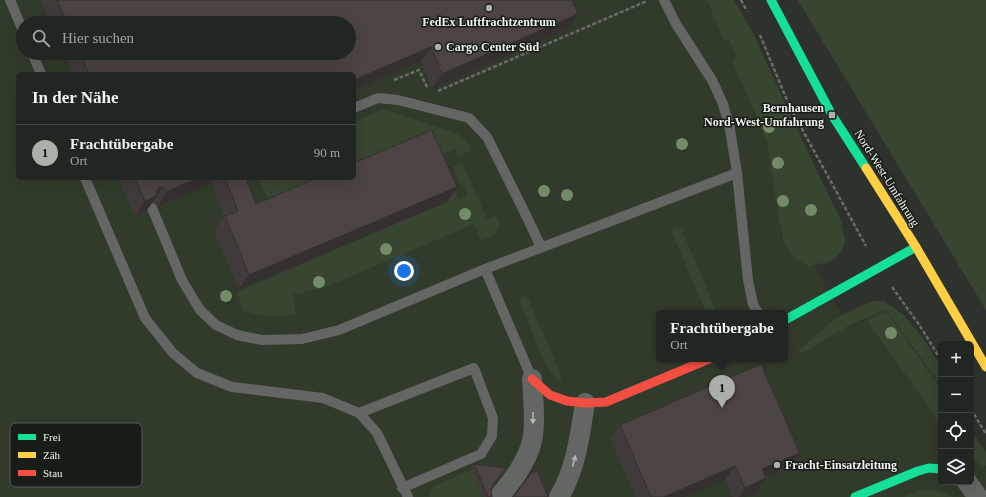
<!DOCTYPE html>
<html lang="de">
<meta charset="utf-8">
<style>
:root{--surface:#222622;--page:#2e322f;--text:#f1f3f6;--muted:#a2a5a5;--line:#3f4340;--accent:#abb1aa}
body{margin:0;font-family:Georgia,serif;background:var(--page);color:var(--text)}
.controls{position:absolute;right:12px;bottom:12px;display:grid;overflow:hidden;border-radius:6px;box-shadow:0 4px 16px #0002}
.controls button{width:36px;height:36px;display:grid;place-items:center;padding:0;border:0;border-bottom:1px solid var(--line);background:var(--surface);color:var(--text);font:20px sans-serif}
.you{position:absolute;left:404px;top:271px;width:14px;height:14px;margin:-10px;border:3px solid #fff;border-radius:50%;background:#1a73e8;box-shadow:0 0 0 6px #1a73e833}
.badge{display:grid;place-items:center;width:26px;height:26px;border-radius:50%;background:var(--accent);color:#111;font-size:13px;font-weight:700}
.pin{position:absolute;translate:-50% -33px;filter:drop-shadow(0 1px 2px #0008)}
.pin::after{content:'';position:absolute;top:21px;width:14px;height:12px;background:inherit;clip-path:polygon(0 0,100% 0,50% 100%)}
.popup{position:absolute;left:656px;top:310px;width:132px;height:52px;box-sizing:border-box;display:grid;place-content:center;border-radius:6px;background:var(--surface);filter:drop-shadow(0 1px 3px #0005);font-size:13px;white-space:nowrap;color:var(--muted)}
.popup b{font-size:15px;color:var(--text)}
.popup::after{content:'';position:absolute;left:50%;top:100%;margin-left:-8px;border:8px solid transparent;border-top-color:var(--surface)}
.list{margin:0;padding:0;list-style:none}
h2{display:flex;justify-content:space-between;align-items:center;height:52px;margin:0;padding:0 16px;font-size:17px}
h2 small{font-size:13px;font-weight:400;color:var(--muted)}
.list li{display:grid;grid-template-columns:26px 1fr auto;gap:12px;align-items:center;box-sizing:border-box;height:56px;padding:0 16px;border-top:1px solid var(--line)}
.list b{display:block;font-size:15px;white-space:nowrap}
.list p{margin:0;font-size:13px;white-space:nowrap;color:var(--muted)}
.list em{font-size:13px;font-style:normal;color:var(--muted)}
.icon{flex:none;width:22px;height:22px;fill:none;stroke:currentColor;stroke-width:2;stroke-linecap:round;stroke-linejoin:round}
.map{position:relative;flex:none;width:986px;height:497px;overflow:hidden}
.search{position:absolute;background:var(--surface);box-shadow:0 4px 16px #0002;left:16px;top:16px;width:340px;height:44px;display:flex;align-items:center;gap:10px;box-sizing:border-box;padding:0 14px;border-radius:22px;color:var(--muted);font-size:15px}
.panel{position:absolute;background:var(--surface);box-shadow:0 4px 16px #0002;left:16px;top:72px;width:340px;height:108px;border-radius:6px}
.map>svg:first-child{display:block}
.built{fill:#313b2b;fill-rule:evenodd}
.green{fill:#384531}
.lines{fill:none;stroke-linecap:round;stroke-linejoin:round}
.path{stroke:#696b68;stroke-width:2.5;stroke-dasharray:4 2;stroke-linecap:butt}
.lane{stroke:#646663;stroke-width:10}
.street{stroke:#646663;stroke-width:20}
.fast{stroke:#16e098;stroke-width:9}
.slow{stroke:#ffcf43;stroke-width:9}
.jam{stroke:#f24e42;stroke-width:9}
.tree{fill:#738c67}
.wall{fill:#403a3a}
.shaded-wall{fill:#34302f}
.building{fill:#4b4443;stroke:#34302f}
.oneway{fill:#b0b5af}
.poi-dot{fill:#abb1aa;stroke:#181c16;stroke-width:1.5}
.labels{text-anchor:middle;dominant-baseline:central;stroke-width:3;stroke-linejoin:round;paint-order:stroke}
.poi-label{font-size:12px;font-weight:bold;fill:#eff5ed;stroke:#181c16;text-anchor:start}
.street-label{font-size:12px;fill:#eff5ed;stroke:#181c16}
.key{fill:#181c16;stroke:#585d56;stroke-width:1}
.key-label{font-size:11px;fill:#eff5ed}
</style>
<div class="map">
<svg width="986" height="497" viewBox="0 0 986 497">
<rect width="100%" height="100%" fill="#2e322d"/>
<path class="built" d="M 0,0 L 728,0 L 786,117 L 842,221 L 845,241 L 843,250 L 837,257 L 829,263 L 814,266 L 849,327 L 886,310 L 941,387 L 941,482 L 971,482 L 971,430 L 986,451 L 986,497 L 0,497 ZM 23,23 L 349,23 L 349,53 L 23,53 ZM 18,74 L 354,74 L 354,178 L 18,178 ZM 659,313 L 785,313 L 785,359 L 659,359 Z"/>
<path class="green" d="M 707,0 L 734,0 L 754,35 L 790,114 L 840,219 L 845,241 L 842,250 L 836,257 L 828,262 L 808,266 L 793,257 L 784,242 L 779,219 L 767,141 L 732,60 L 737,57 L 729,39 L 724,41 Z
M 798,0 L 986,0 L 986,310 L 811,22 Z
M 384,109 L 457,134 L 466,140 L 471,150 L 458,157 L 455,149 L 440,155 L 354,171 L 354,122 Z
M 462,163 L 487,219 L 497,216 L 500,225 L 496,234 L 481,240 L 474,224 L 323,288 L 292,295 L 296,315 C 276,317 262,317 243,310 L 237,292 L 447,202 L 436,174 L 447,169 L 458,200 L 468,196 L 464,185 L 461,186 L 453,167 Z
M 258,178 L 336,178 L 271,204 Z
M 674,227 L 678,227 L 682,230 L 717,313 L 706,313 L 673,235 L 672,230 Z
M 525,296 L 528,298 L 561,375 L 561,379 L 560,381 L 557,380 L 543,359 L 520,302 L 521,297 Z
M 873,301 L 884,301 L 903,314 L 923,338 L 941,367 L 941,386 L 886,310 L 848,326 L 801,354 L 799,350 L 835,319 L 856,308 Z
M 886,311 L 941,389 L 941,424 L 867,321 Z
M 971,431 L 986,452 L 986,465 L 982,468 L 971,455 Z
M 483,465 L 492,483 L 481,497 L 429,497 L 430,490 L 436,485 Z
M 934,490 L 949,494 L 953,497 L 903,497 L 917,491 Z"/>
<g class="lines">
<path class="path" d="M 741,0 L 747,11
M 760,35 L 789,105 L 866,246
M 394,80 L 419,70 L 428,89
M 438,91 L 647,1
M 892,287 L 920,326 L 941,360
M 971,409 L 986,434"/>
<path class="lane" d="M 10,0 L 23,31
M 664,0 L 676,24 L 712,80 L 723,104 L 730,129 L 737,173
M 32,53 L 41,74
M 354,108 L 378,98 L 398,100 L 469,118 L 487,137 L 524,211 L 541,247
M 85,178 L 145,318 L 173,353 L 197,373 L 232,387 L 323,398 L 359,413 L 377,433 L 408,497
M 152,208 L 182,280 L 200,310 L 216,325 L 237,335 L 262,340 L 302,339 L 339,330 L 485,269 L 737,173 L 748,280 L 753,304 L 758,313
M 485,269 L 532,379
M 359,413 L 474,368 L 493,418 L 492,436 L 481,454 L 402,488"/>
<path class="street" d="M 967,482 L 978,497
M 499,497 C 512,481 527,462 532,441 C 536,424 533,397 532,379
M 559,497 C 576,469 580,435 585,403"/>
<path class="fast" d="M 771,0 L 832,115 L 866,168
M 785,320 L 916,247
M 855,497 L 918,471 L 929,468 L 941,469"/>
<path class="slow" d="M 866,168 L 916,247 L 986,367"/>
<path class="jam" d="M 532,379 L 550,395 L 567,401 L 585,403 L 606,402 L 709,359"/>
</g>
<g class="tree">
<circle cx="769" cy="127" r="6"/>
<circle cx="682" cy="144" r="6"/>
<circle cx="778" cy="163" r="6"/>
<circle cx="544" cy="191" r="6"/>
<circle cx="567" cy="195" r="6"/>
<circle cx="783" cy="201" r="6"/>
<circle cx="811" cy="210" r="6"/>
<circle cx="465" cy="214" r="6"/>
<circle cx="386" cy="249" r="6"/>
<circle cx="319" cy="282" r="6"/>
<circle cx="226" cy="296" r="6"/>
<circle cx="891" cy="333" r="6"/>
</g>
<path class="wall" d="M 40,0 L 572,0 L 568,29 L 432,89 L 421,61 L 354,90 L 354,74 L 73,74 L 63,53 L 349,53 L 349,23 L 50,23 Z
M 118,178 L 246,178 L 256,204 L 457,187 L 447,202 L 239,289 L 214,231 L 224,217 L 211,183 L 158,206 L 153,202 L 146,211 L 135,216 Z
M 620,425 L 790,467 L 766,477 L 766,478 L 756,492 L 746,497 L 733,497 L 725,480 L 686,497 L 636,497 L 610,439 Z
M 474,464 L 493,486 L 491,490 L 492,497 L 483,497 L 471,468 Z"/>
<path class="shaded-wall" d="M 578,14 L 568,29 L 432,89 L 442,74 Z
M 431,47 L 421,61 L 354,90 L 354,80 Z
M 198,178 L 214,178 L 211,183 L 158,206 L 168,191 Z
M 163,187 L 146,211 L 135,216 L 145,201 L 159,188 Z
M 457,187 L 447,202 L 239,289 L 249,275 Z
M 800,453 L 790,467 L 752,483 L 762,469 Z
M 735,466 L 725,480 L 686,497 L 664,497 Z
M 766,478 L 756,492 L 746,497 L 739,497 L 745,488 Z"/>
<path class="building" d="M 57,0 L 572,0 L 578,14 L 442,74 L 431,47 L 354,80 L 354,74 L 89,74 L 80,53 L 349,53 L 349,23 L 67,23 Z
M 432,130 L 457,187 L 249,275 L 225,216 L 238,211 L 225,178 L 246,178 L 256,204 L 317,178 L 354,178 L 354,163 Z
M 135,178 L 198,178 L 168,191 L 163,187 L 159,188 L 156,192 L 156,196 L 145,201 Z
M 761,364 L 800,453 L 762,469 L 766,478 L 745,488 L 735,466 L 664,497 L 651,497 L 620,425 Z
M 474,464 L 506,468 L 493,485 L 491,490 L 492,497 L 488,497 Z
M 532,472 L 538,472 L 548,497 L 513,497 Z"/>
<defs><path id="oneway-solid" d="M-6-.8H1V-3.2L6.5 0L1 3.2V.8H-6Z"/></defs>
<g class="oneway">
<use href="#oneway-solid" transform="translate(533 418) rotate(91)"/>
<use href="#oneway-solid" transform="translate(574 461) rotate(-75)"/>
</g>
<g class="poi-dot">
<circle cx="489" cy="8" r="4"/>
<circle cx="438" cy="47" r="4"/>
<rect x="828" y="111" width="8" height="8" rx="2"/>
<circle cx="777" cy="465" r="4"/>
</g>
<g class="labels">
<g class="poi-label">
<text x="489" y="22" text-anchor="middle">FedEx Luftfrachtzentrum</text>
<text x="446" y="47">Cargo Center Süd</text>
<text x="824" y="108" text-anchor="end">Bernhausen<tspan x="824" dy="14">Nord-West-Umfahrung</tspan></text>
<text x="785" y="465">Fracht-Einsatzleitung</text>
</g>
<g class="street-label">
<text transform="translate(887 178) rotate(58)">Nord-West-Umfahrung</text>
</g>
</g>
<rect x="10" y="423" width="132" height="64" rx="6" class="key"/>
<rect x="18" y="434" width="18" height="6" fill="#16e098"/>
<rect x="18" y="452" width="18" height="6" fill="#ffcf43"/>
<rect x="18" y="470" width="18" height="6" fill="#f24e42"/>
<g class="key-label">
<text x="43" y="441">Frei</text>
<text x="43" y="459">Zäh</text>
<text x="43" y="477">Stau</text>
</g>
</svg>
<div class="controls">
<button>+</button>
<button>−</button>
<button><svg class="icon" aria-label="locate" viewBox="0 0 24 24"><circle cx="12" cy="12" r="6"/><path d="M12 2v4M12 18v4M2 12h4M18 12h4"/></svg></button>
<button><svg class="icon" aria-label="layers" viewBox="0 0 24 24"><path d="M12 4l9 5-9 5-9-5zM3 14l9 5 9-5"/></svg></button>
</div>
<div class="you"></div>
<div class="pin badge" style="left:722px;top:408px">1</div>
<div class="popup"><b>Frachtübergabe</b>Ort</div>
<div class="search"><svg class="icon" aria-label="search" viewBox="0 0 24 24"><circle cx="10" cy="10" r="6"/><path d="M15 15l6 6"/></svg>Hier suchen</div>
<section class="panel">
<h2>In der Nähe<small></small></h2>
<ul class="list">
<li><span class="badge">1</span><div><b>Frachtübergabe</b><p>Ort</p></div><em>90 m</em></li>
</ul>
</section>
</div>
